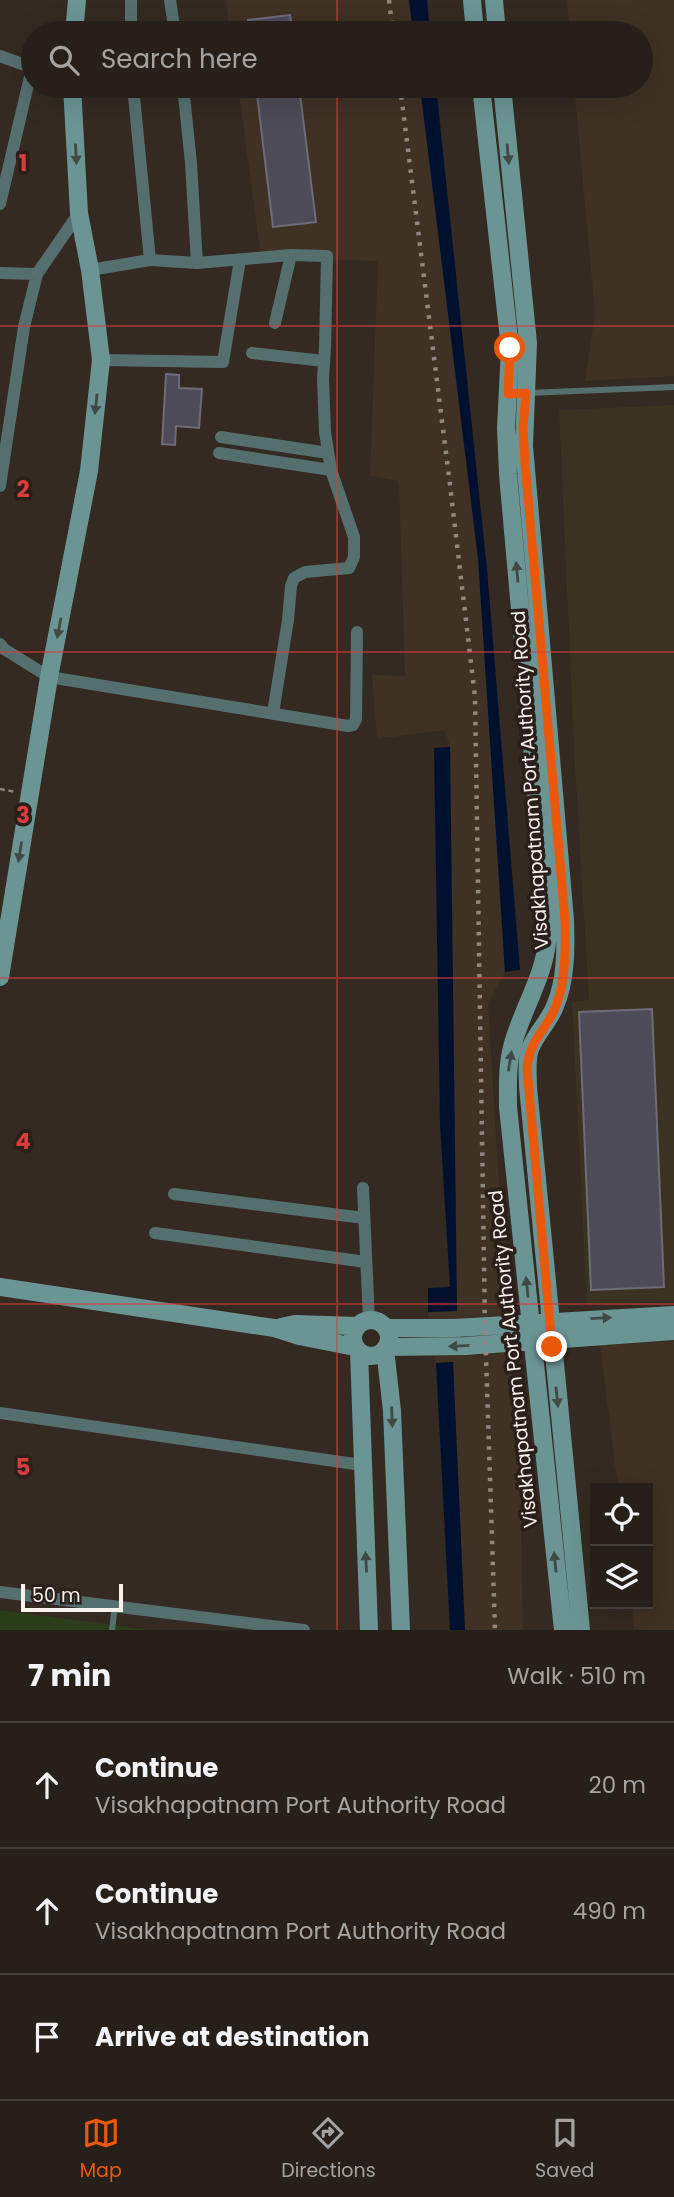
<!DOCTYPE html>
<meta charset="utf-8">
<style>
:root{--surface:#27201a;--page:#332d27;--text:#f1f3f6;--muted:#a4a3a2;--line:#433e39;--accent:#ea580c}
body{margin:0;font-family:Poppins,sans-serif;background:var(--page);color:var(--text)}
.controls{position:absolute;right:21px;bottom:21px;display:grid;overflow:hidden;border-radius:0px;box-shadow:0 7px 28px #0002}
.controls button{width:63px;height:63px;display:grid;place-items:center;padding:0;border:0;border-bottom:2px solid var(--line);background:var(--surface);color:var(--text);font:35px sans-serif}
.scale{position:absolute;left:21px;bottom:18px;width:102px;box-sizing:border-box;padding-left:7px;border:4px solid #f8f1ec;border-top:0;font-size:19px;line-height:24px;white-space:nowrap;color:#f8f1ec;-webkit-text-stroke:5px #2a2019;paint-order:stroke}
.stop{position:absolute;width:21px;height:21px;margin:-16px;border:5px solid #ea580c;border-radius:50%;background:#fff}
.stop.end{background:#ea580c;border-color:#fff;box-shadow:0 2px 7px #0008}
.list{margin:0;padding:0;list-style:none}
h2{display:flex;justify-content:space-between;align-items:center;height:91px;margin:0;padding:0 28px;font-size:30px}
h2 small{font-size:23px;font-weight:400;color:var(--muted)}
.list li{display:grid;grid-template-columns:46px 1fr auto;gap:21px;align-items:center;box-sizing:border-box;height:126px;padding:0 28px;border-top:2px solid var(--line)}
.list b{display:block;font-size:26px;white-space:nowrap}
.list p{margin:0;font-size:23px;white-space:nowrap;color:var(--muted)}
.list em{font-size:23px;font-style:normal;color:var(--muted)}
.icon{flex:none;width:38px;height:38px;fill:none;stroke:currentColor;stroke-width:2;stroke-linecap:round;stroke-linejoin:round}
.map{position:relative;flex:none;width:674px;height:1630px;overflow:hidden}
.search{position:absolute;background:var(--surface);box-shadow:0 7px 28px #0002;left:21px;right:21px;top:21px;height:77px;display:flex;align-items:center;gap:18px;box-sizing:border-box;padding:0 24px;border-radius:38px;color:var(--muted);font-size:26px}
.sheet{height:469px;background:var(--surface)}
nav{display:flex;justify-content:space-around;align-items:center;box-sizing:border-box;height:98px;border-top:2px solid var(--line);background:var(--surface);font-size:19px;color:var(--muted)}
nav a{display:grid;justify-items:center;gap:4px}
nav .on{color:var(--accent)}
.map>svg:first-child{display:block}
.commercial{fill:#3a3322}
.industrial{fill:#3f3124}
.green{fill:#2a3f19}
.water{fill:#00112f}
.building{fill:#4d4b57;stroke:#6d6b78;stroke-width:2}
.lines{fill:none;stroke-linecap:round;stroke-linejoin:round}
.path{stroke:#8a827b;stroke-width:2.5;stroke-dasharray:5 3.5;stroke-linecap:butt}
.lane{stroke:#556f6f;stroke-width:6}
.street{stroke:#556f6f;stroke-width:12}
.secondary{stroke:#6b9595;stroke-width:18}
.rail{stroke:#908781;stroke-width:4.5;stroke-dasharray:3.5 7;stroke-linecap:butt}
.oneway{fill:#414944}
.route{stroke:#ea580c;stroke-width:9}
.grid{fill:none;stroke:#d93c3c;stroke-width:2;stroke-opacity:0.55}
.labels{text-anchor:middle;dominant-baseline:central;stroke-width:7;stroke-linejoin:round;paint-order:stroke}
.street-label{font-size:19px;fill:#f8f1ec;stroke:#2a2019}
.grid-label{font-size:23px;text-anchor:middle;font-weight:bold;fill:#d93c3c;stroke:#2a2019;stroke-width:7;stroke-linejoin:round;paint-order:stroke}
</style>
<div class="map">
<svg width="674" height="1630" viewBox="0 0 674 1630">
<rect width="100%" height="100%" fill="#342a22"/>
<path class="commercial" d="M 674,405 L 674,1301 L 587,1304 L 572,1002 L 589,1000 L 575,766 L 559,410 Z"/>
<path class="industrial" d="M 226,0 L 409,0 L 413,33 L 230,33 Z
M 567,0 L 674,0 L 674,376 L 585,381 L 595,313 L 574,86 L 641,86 L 641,33 L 570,33 Z
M 238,86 L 420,86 L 478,558 L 489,698 L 505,972 L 488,1003 L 498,1169 L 518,1367 L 523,1630 L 465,1630 L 453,1362 L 436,1363 L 428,1312 L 457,1311 L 450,747 L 445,730 L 377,739 L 372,675 L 405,676 L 399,481 L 370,476 L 378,261 L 261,258 Z
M 674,1341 L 674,1630 L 634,1630 L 632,1604 L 648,1604 L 648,1488 L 618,1488 L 600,1345 Z"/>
<path class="green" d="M 0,1610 L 148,1630 L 0,1630 Z"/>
<path class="water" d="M 409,0 L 427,0 L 430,33 L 413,33 Z
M 420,86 L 436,86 L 487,569 L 520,970 L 505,972 L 478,558 Z
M 450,747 L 457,1311 L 428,1312 L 428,1288 L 450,1287 L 440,1124 L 434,748 Z
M 453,1362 L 465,1630 L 450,1630 L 436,1363 Z"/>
<path class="building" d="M 290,15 L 293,33 L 249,33 L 248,20 Z
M 256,86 L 299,86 L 316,222 L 273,227 Z
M 166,374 L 179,375 L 179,388 L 202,389 L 199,428 L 176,426 L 175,445 L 162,444 Z
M 652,1009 L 664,1287 L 591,1290 L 579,1012 Z"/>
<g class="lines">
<path class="path" d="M 0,789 L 16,792"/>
<path class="lane" d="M 527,393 L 674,387
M 112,1630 L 115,1606"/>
<path class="street" d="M 170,0 L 175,33
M 131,33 L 131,0
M 0,56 L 33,68
M 133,86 L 150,260
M 183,86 L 191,163 L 197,263
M 0,204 L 32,68
M 90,270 L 150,260 L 197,263 L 291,255 L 327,256 L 325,348 L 323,379 L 325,432 L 331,470 L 354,537 L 354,557 L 349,568 L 305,572 L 294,578 L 291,586 L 288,620 L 273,713
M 0,273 L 37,274
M 275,323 L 291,255
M 252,353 L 324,361
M 101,360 L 223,362 L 240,260
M 221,437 L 328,453
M 219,453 L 331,470
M 0,486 L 24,327 L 37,274 L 79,213
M 0,644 L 4,649 L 49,677 L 348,726 L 353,725 L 356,719 L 357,632
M 363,1188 L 369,1320
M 174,1194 L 364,1218
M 155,1233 L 366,1262
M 0,1413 L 362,1465
M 0,1592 L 304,1630"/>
<path class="secondary" d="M 472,0 L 475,33
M 494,0 L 497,33
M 74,33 L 77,0
M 481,86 L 510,348 L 506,428 L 508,474 L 548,926 C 549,971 523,1005 512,1047 C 507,1067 508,1087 508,1107 L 563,1630
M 502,86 L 528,343 L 524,446 L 565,920 C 566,948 566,981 555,1006 C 549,1022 536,1033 530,1049 C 526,1060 528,1074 528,1087 L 581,1630
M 0,977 L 49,677 L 89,471 L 101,360 L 90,270 L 79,213 L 72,86
M 0,1287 L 274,1328 L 299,1336 L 355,1347
M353 1338a18 18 0 1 1 36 0a18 18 0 1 1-36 0Z
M 281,1327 L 295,1324 L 358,1326
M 386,1328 L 455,1328 L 674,1315
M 386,1347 L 465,1346 L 674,1331
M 385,1349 L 392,1411 L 401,1630
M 359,1351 L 369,1630"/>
<path class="rail" d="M 389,0 L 393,33
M 400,86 L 450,485 L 475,697 L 485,1326 L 495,1630"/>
</g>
<defs><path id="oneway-solid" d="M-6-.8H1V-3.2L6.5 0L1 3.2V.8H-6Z" transform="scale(1.75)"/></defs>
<g class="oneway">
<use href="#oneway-solid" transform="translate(76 154) rotate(87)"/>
<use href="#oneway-solid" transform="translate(508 154) rotate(85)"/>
<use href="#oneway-solid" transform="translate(96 404) rotate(96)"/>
<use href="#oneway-solid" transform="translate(517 572) rotate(-95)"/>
<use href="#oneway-solid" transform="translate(59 628) rotate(101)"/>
<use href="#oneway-solid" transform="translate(20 852) rotate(99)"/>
<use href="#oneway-solid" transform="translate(510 1061) rotate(-81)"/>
<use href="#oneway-solid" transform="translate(527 1287) rotate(-96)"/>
<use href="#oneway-solid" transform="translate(601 1318) rotate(-3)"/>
<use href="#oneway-solid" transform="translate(459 1346) rotate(177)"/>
<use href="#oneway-solid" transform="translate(557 1397) rotate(84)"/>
<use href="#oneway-solid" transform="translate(392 1417) rotate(88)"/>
<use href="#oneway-solid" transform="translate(366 1562) rotate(-93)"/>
<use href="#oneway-solid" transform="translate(555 1562) rotate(-96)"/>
</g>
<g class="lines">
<path class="route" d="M 510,348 L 508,394 L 526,393 L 523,427 L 525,463 L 565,920 C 566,947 566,980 556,1006 C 546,1031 529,1040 527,1069 L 552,1347"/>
</g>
<path class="grid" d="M 337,0 L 337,33M 337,86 L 337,1630M 0,326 L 674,326M 0,652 L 674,652M 0,978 L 674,978M 0,1304 L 674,1304"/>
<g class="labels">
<g class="street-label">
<text transform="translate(530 780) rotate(-94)">Visakhapatnam Port Authority Road</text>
<text transform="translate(513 1359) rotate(-96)">Visakhapatnam Port Authority Road</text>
</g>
</g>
<g class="grid-label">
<text x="23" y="171">1</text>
<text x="23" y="497">2</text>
<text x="23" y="823">3</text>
<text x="23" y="1149">4</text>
<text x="23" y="1475">5</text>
</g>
</svg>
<div class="controls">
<button><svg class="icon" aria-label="locate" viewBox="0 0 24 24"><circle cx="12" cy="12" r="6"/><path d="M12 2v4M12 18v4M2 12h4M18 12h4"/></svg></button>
<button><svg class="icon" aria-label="layers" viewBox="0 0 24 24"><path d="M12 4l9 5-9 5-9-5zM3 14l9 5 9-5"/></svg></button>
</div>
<div class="scale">50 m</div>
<div class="stop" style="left:510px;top:348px"></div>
<div class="stop end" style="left:552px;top:1347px"></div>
<div class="search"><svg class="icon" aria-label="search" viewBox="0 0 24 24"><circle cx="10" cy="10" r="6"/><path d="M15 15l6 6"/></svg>Search here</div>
</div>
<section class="sheet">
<h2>7 min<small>Walk · 510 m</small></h2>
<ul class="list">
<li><svg class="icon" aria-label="ahead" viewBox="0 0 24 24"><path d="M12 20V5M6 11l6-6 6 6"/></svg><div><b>Continue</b><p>Visakhapatnam Port Authority Road</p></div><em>20 m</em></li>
<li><svg class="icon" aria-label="ahead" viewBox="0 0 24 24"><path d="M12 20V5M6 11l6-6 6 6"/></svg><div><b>Continue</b><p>Visakhapatnam Port Authority Road</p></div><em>490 m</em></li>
<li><svg class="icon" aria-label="arrive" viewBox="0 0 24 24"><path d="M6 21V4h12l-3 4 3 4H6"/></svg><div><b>Arrive at destination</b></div></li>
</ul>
</section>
<nav>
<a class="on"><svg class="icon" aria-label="map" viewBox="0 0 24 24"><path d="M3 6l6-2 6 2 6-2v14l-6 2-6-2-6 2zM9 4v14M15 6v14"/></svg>Map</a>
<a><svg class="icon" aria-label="directions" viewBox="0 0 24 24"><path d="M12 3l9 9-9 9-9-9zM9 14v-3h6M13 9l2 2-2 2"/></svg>Directions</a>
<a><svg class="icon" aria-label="saved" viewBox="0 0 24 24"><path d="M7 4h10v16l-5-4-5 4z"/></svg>Saved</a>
</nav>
